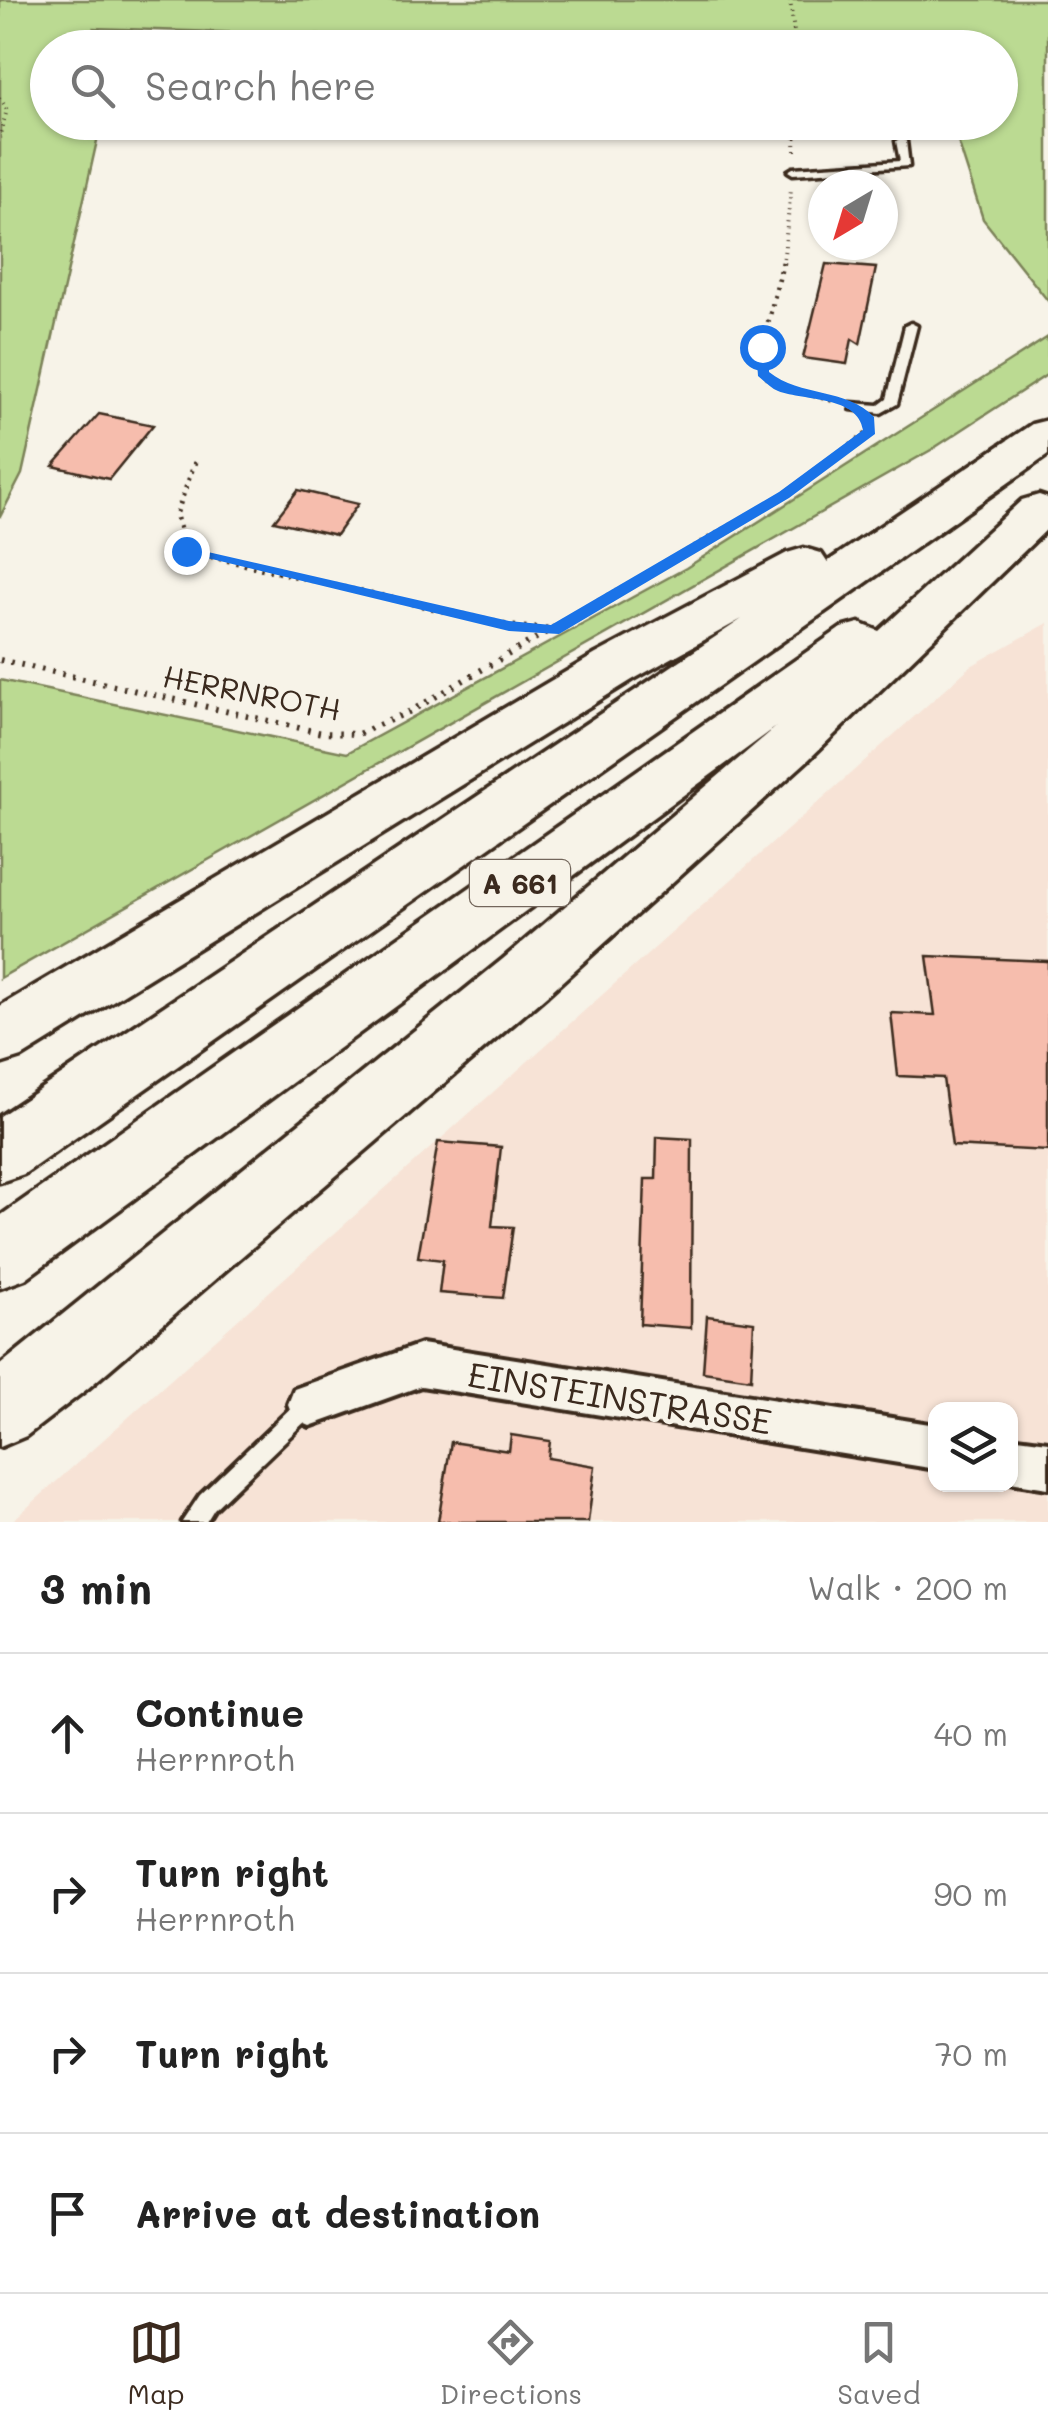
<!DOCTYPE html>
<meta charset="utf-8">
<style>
:root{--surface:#fff;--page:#f2f2f2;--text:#222;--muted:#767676;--line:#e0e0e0;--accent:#3b2a1e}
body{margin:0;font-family:Mali,sans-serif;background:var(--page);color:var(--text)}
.controls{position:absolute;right:30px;bottom:30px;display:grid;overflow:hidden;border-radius:20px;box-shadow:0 2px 8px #0004}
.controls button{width:90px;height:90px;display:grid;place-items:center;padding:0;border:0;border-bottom:2px solid var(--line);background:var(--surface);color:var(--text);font:50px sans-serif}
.compass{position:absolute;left:808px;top:170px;width:90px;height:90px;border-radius:50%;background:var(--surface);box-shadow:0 2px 8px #0004;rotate:218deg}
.stop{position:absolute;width:30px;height:30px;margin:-22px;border:8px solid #1a73e8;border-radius:50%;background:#fff}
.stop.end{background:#1a73e8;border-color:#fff;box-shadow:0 2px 10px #0008}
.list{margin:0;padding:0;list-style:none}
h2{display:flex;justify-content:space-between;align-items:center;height:130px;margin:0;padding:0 40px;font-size:42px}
h2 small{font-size:32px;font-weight:400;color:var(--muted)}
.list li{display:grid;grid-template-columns:65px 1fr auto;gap:30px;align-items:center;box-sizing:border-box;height:160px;padding:0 40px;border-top:2px solid var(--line)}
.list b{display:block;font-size:38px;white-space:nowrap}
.list p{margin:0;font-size:32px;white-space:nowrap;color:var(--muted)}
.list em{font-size:32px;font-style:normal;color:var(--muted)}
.icon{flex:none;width:55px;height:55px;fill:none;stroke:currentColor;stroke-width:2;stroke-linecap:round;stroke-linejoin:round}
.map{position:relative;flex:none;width:1048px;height:1522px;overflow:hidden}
.search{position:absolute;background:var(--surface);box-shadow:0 2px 8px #0004;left:30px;right:30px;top:30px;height:110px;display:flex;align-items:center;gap:25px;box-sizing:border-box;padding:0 35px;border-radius:55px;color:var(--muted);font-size:38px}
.sheet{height:770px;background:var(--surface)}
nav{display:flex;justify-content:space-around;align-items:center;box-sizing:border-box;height:140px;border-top:2px solid var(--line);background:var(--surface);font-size:28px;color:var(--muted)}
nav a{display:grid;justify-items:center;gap:5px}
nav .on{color:var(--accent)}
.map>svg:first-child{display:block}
.built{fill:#f7e3d6;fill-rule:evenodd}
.green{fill:#bbda92;stroke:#7b8258;stroke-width:2.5}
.building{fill:#f6bdad;stroke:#3b2a1e;stroke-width:2.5}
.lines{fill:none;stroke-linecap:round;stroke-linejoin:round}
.lane-casing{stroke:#3b2a1e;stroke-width:7}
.street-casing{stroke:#3b2a1e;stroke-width:8}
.highway-casing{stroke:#3b2a1e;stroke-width:7}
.path-far2{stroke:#3b2a1e;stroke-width:4;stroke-dasharray:1 5;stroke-linecap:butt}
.path-far1{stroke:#3b2a1e;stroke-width:5;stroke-dasharray:2.5 6;stroke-linecap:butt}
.path{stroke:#3b2a1e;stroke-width:6;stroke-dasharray:2.5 8;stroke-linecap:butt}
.lane{fill:#f7f3e8;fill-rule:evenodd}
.street{fill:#f7f3e8;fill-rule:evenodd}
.highway{fill:#f7f3e8;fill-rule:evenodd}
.route{fill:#1a73e8}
.labels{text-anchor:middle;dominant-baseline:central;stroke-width:10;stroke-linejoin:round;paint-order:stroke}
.shield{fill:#f7f3e8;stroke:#73665b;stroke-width:2.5}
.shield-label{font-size:28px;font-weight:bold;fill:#3b2a1e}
.street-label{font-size:30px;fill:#3b2a1e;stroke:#f7f3e8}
.near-street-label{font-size:35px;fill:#3b2a1e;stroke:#f7f3e8}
</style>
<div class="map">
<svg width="1048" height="1522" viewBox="0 0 1048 1522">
<rect width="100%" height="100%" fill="#f7f3e8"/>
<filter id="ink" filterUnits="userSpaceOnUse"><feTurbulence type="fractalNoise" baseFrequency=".01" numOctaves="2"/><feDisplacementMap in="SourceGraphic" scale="20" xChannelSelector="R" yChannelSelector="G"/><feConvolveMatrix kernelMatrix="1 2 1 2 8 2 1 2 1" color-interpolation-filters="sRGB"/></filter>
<g filter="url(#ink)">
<path class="built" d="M 1048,623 L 1048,1522 L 11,1522 L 971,666 ZM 936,1410 L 1010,1410 L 1010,1484 L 936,1484 Z"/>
<path class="green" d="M 0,0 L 1048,0 L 1048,301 L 983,219 L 952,123 L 1000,122 L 1000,48 L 700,47 L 94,28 L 103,47 L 48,48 L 48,122 L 101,123 L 22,474 L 0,517 Z
M 1048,337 L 1048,374 L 931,450 L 0,978 L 0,680 L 347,753 L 686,568 Z"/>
<path class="building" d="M 826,264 L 876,268 L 860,344 L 852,339 L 847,364 L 803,358 Z
M 99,414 L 153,425 L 109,479 L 53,466 Z
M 298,490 L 358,504 L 336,535 L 274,521 Z
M 927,956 L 1048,961 L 1048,1151 L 952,1146 L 943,1078 L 898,1076 L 891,1013 L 935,1015 Z
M 657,1137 L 692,1139 L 691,1328 L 640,1324 L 645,1179 L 656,1179 Z
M 438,1142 L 501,1147 L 492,1226 L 513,1227 L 503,1298 L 439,1293 L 443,1260 L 418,1257 Z
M 707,1316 L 754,1322 L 751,1379 L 703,1372 Z
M 511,1435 L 550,1441 L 548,1458 L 595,1466 L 588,1522 L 438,1522 L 451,1442 L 509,1451 Z"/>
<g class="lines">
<defs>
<path id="lane" d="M 901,138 L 906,141 L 909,166 L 793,174 L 788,171 L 793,168 L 900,161 L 896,141 Z
M 911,323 L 917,326 L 897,404 L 881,413 L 851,409 L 851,403 L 879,405 L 887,399 L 905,326 Z
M 307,1396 L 314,1399 L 317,1406 L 314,1413 L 214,1509 L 206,1522 L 182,1522 L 200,1495 L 300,1399 Z"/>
<path id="street" d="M 421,1344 L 936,1425 L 936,1469 L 421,1386 L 310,1426 L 294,1419 L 288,1404 L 294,1389 Z
M 1010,1437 L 1048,1442 L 1048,1488 L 1010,1482 Z"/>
<path id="highway" d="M 1048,420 L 1048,455 L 24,1174 L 0,1182 L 0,1116 L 742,619 L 632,680 L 22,1057 L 0,1064 L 0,1006 L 596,654 L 787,553 L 804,548 L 821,553 L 827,562 L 1032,424 Z
M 1039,495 L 1048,498 L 1048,528 L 808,760 L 547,995 L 87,1389 L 26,1436 L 0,1447 L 0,1365 L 503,959 L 776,727 L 25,1279 L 0,1288 L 0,1216 L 841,628 L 859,623 L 879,631 L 1022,500 Z"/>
</defs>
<use href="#lane" class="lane-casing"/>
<use href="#street" class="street-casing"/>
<use href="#highway" class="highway-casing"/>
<path class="path-far2" d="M 790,0 L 796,48
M 0,98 L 7,110 L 0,134
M 661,122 L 796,131
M 795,151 L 796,122
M 783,264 L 791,189"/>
<path class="path-far1" d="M 783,262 L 762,347 L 763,374 L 780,387 L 835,401
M 195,462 L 176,515 L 186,551 L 371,594
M 613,594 L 784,495 L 869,432"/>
<path class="path" d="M 360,591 L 509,626 L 552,630
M 0,660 L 322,733 L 358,734 L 411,711 L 617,591"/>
<use href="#lane" class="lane"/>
<use href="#street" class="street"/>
<use href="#highway" class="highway"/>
</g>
</g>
<path class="route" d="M 762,343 L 769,347 L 769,372 C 800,397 847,388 874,417 L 875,434 L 789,498 L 559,634 L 509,631 L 179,551 L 186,547 L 509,621 L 551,625 L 779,492 L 863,430 C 858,396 805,401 778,391 C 771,388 764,381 758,376 L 756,347 Z"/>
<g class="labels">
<rect class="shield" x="470" y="860" width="100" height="46" rx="8"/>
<g class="shield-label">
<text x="520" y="883">A 661</text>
</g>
<g class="street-label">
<text transform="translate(252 692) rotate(11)">HERRNROTH</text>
</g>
<g class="near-street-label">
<text transform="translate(620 1397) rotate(9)">EINSTEINSTRASSE</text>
</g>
</g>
</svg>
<div class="controls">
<button><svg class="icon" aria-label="layers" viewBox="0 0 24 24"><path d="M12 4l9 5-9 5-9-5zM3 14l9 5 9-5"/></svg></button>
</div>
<svg class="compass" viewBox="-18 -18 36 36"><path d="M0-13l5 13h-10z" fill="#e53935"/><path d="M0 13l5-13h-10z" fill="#767676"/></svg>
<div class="stop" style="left:762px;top:347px"></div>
<div class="stop end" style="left:186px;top:551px"></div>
<div class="search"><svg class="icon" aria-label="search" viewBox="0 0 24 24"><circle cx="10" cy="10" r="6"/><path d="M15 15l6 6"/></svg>Search here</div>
</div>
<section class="sheet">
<h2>3 min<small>Walk · 200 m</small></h2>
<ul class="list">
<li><svg class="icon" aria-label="ahead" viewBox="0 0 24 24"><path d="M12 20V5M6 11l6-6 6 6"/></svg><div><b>Continue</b><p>Herrnroth</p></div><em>40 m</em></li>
<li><svg class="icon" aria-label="right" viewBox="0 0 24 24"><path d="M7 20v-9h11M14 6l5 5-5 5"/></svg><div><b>Turn right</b><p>Herrnroth</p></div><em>90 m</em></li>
<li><svg class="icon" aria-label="right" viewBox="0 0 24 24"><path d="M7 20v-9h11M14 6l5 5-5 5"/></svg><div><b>Turn right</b></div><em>70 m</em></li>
<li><svg class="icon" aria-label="arrive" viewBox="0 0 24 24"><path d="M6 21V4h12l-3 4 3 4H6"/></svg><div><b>Arrive at destination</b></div></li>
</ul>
</section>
<nav>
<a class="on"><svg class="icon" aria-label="map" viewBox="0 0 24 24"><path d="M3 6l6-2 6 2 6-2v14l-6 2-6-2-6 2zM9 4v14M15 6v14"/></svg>Map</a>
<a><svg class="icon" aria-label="directions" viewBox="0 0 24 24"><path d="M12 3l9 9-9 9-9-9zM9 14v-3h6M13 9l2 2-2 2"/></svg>Directions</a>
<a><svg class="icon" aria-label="saved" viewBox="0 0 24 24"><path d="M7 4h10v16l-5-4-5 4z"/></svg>Saved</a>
</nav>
